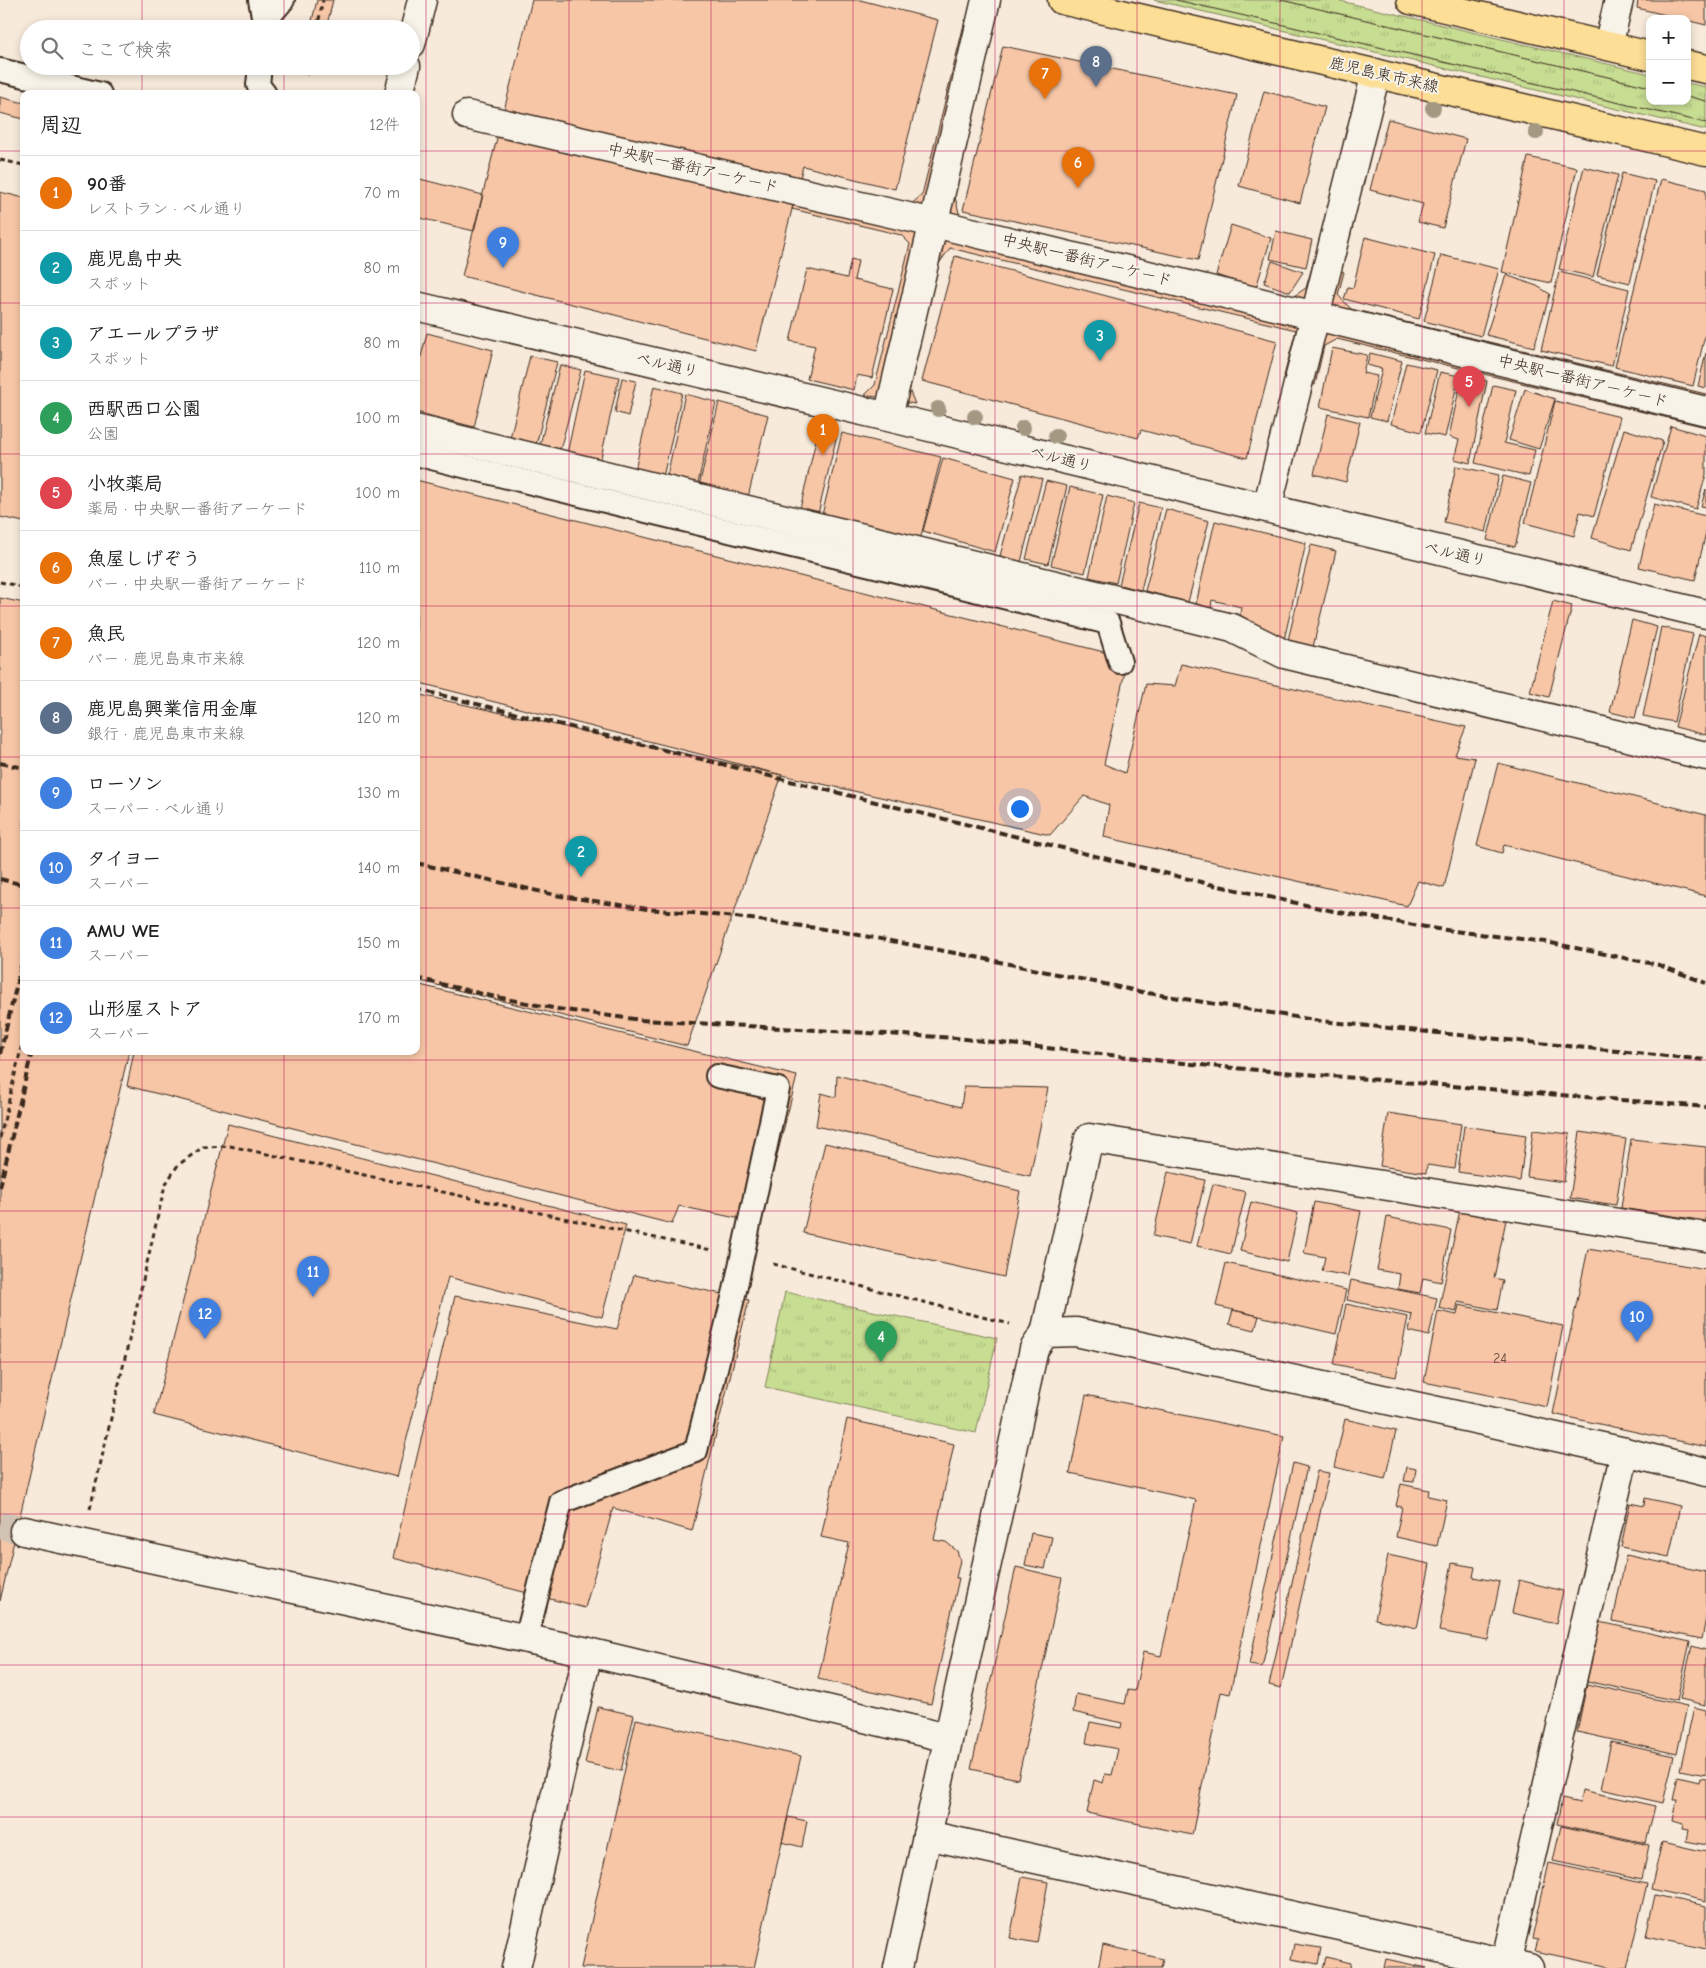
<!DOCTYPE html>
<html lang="ja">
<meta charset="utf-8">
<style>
:root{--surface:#fff;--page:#f2f2f2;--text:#222;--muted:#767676;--line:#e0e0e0;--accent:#111827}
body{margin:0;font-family:"Comic Neue","Klee One",sans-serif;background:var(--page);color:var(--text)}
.controls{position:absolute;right:15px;top:15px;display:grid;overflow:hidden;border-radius:10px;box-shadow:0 2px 8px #0003}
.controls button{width:45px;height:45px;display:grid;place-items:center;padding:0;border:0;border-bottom:1px solid var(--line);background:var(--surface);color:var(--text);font:25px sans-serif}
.you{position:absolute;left:1019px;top:808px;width:18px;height:18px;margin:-12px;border:4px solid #fff;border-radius:50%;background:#1a73e8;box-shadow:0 0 0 8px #1a73e833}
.badge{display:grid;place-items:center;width:32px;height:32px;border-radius:50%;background:var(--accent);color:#fff;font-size:16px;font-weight:700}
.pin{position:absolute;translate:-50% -41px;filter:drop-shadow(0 1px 2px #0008)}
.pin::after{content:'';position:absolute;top:26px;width:18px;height:15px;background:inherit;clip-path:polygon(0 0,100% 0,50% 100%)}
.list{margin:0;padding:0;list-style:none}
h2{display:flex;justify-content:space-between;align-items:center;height:65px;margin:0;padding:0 20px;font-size:21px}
h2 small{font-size:16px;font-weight:400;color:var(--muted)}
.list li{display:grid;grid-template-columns:32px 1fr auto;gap:15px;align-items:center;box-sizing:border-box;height:75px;padding:0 20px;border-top:1px solid var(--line)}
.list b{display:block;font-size:19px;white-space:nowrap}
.list p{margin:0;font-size:16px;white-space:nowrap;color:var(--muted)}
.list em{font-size:16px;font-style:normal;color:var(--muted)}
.icon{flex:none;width:28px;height:28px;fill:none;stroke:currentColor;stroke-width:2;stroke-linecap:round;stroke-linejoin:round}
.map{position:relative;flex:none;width:1706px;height:1968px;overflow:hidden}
.search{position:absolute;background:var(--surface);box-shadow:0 2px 8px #0003;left:20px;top:20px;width:400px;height:55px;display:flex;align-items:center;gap:12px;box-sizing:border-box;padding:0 18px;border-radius:28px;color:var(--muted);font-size:19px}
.panel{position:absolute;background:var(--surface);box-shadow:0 2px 8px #0003;left:20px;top:90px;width:400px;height:965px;border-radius:10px}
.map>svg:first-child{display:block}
.grass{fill:url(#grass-tufts);stroke:#818458}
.building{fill:#f7c6a7;stroke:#3b2a1e}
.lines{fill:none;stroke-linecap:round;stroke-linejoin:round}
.secondary-tunnel{stroke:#d1c4b5;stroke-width:28;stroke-dasharray:28 14;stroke-linecap:butt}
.lane-casing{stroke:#3b2a1e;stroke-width:26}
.street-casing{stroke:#3b2a1e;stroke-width:31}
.secondary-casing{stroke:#3b2a1e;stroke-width:31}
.primary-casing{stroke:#3b2a1e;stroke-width:31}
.path{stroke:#3b2a1e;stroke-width:3;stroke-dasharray:5 4;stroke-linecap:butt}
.lane{stroke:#f7f3e8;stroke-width:22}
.street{stroke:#f7f3e8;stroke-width:28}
.secondary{stroke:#f7f3e8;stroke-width:28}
.primary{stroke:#fdde96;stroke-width:28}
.tram{stroke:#3b2a1e;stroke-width:1}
.rail{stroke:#3b2a1e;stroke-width:4;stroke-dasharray:8 4;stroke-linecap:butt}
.tree{fill:#a39983}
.grid{fill:none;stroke:#c2185b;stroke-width:1;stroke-opacity:0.55}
.labels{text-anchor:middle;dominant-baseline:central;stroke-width:4;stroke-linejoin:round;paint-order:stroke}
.number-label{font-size:14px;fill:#6a5140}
.street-label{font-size:16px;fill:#3b2a1e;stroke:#f7f3e8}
</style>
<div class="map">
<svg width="1706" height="1968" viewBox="0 0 1706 1968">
<defs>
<pattern id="grass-tufts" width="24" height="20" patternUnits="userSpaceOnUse" patternTransform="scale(1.25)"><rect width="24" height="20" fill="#c7dd92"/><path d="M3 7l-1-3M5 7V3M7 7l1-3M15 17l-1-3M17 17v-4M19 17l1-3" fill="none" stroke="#acbe7d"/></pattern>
</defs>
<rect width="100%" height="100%" fill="#f7eadb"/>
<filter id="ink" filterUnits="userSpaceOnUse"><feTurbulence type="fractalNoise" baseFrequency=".02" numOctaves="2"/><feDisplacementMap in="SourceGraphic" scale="10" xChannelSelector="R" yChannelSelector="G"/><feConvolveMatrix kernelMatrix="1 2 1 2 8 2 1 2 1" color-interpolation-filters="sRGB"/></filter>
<g filter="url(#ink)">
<path class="grass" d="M 1154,0 L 1336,0 L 1650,74 L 1650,101 L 1687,101 L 1687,83 L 1706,87 L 1706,130 Z
M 785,1292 L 997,1338 L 976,1433 L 765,1387 Z"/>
<path class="building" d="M 317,0 L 333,0 L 326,29 L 310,29 Z
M 532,0 L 860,0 L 938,20 L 895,189 L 803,166 L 756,351 L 462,276 Z
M 1638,0 L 1706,0 L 1706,25 L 1637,8 Z
M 965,20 L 994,27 L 953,189 L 960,217 L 1294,296 L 1306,288 L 1313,264 L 1344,272 L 1338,295 L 1351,309 L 1706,394 L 1706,427 L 1337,339 L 1324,346 L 1315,385 L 1284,376 L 1296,330 L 950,248 L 938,265 L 908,387 L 915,404 L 865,395 L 875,385 L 910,244 L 901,235 L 792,209 L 800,179 L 910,205 L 922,195 Z
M 1003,46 L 1237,95 L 1198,260 L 963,210 Z
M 1264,91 L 1325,107 L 1300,203 L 1239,186 Z
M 0,97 L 24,103 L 24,119 L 0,113 Z
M 1388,119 L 1466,139 L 1443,228 L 1418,222 L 1423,204 L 1370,190 Z
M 1528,157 L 1577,168 L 1551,283 L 1502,272 Z
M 1584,167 L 1618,175 L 1593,277 L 1559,269 Z
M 1622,173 L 1655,181 L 1630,283 L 1597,275 Z
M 416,178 L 483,195 L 474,231 L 416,217 Z
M 1661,179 L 1706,190 L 1706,331 L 1693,386 L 1615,367 Z
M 0,192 L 24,198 L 24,522 L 0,517 Z
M 1231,225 L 1271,238 L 1256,288 L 1216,275 Z
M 1276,231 L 1312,240 L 1306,267 L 1270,259 Z
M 1365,237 L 1435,255 L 1419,319 L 1344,299 L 1348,287 L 1353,288 Z
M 1441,255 L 1499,269 L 1481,336 L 1424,321 Z
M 955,256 L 1277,341 L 1247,458 L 1141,430 L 1138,438 L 922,381 Z
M 851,259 L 858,261 L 854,280 L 893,289 L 872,378 L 857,375 L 854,390 L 807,379 L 815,346 L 790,341 L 807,269 L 847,278 Z
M 1272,261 L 1303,272 L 1290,292 L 1264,283 Z
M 1559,272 L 1629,289 L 1612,366 L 1541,350 Z
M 1506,275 L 1537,286 L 1550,294 L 1534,347 L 1486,335 Z
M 427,333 L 493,350 L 474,427 L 416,412 L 416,376 Z
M 1332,348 L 1367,355 L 1363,373 L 1377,376 L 1368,417 L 1320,407 Z
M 1370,353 L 1402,361 L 1387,421 L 1370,417 L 1382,369 L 1367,365 Z
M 1706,353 L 1706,388 L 1698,386 Z
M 530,356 L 557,362 L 536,445 L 510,438 Z
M 1406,363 L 1437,370 L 1421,432 L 1391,424 Z
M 560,365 L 581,370 L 560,450 L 540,445 Z
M 585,370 L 619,377 L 600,462 L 567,454 Z
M 1440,372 L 1459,376 L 1445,437 L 1425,433 Z
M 1462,375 L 1487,381 L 1470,463 L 1454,459 L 1459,440 L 1449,437 Z
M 622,378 L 636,381 L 628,416 L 615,412 Z
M 1493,385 L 1516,390 L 1504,443 L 1535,450 L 1529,476 L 1475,463 Z
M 654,386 L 682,393 L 663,477 L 635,470 Z
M 1525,389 L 1555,399 L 1539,449 L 1509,440 Z
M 685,394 L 716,402 L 698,483 L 667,476 Z
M 1555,401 L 1620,417 L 1594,516 L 1580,512 L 1574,536 L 1525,523 Z
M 719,402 L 768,415 L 748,497 L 699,486 Z
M 1328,414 L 1360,422 L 1346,482 L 1314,474 Z
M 1671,426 L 1706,436 L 1706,475 L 1696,509 L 1651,497 Z
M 1624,429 L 1663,441 L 1631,550 L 1592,538 Z
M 818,431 L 837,435 L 818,514 L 800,509 Z
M 842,433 L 941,457 L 920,540 L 822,515 Z
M 943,458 L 1015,478 L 995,552 L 923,531 Z
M 1456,466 L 1499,475 L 1486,532 L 1444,522 Z
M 1022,474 L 1042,479 L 1021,562 L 1000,556 Z
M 1503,476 L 1531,483 L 1515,547 L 1487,540 Z
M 416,480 L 1128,658 L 1104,764 L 1125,773 L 1146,684 L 1175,686 L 1181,664 L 1466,727 L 1455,755 L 1475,758 L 1444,888 L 1418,881 L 1407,906 L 1104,837 L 1109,805 L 1084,796 L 1050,835 L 782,775 L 416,682 Z
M 1046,481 L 1067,486 L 1048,564 L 1026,559 Z
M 1070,487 L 1103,495 L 1085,573 L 1051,565 Z
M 1706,489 L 1706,507 L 1701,506 Z
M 1107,496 L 1134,503 L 1116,583 L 1089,577 Z
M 1139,503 L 1161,508 L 1141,590 L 1119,585 Z
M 1654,504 L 1706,516 L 1706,532 L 1695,580 L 1639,567 Z
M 1166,509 L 1209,521 L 1188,602 L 1145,591 Z
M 1215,521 L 1306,543 L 1284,640 L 1240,615 L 1241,607 L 1212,600 L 1211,608 L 1196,604 Z
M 1311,545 L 1336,551 L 1313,647 L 1288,640 Z
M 0,598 L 24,603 L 24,1051 L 129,1051 L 0,1601 Z
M 1553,601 L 1572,606 L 1549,697 L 1530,692 Z
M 1632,620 L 1657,627 L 1635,718 L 1610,712 Z
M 1661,627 L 1693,634 L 1674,722 L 1643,716 Z
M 1699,634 L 1706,636 L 1706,735 L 1675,727 Z
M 416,694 L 782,775 L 687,1046 L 416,980 Z
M 1498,763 L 1706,815 L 1706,896 L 1504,845 L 1502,853 L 1477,846 Z
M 416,984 L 797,1076 L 760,1223 L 679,1206 L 672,1224 L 127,1086 L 134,1051 L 416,1051 Z
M 837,1075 L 961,1107 L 964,1086 L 1048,1088 L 1030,1176 L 816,1126 L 821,1093 L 836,1097 Z
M 1388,1113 L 1461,1124 L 1455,1169 L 1427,1165 L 1426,1173 L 1380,1166 Z
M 228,1124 L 626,1225 L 602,1317 L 448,1277 L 397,1477 L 154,1415 Z
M 1464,1126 L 1526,1135 L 1520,1181 L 1458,1172 Z
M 1533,1130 L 1570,1134 L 1564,1182 L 1527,1177 Z
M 1580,1132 L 1626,1139 L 1616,1205 L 1570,1198 Z
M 1631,1139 L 1706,1147 L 1706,1221 L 1621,1208 Z
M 825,1143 L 1020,1191 L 1004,1277 L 803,1233 Z
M 1168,1172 L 1205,1180 L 1190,1244 L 1153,1236 Z
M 1213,1184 L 1246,1192 L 1231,1254 L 1197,1246 Z
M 1251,1202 L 1298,1213 L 1287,1262 L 1240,1251 Z
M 1314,1202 L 1361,1211 L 1348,1276 L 1322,1271 L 1325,1257 L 1304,1253 Z
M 1460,1210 L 1506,1220 L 1494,1278 L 1503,1280 L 1497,1310 L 1458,1302 L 1456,1312 L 1439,1308 Z
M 1387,1217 L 1451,1230 L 1441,1282 L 1423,1278 L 1420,1293 L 1398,1289 L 1400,1274 L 1377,1270 Z
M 1588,1249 L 1706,1269 L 1706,1447 L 1553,1414 Z
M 1226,1263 L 1346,1290 L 1336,1334 L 1216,1306 Z
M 634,1275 L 749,1300 L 692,1531 L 613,1508 L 585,1608 L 393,1558 L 455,1296 L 617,1329 Z
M 1351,1280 L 1437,1298 L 1429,1336 L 1409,1331 L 1412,1314 L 1347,1300 Z
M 1346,1304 L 1408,1317 L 1396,1377 L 1334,1364 Z
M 1459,1305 L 1563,1326 L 1547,1407 L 1424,1382 L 1438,1311 L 1457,1315 Z
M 1233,1310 L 1259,1316 L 1255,1330 L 1229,1324 Z
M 1086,1395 L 1284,1436 L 1230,1694 L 1221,1692 L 1192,1835 L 1087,1813 L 1094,1780 L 1103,1783 L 1105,1774 L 1112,1775 L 1118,1749 L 1086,1743 L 1090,1722 L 1121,1728 L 1122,1723 L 1073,1712 L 1076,1694 L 1125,1704 L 1128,1690 L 1135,1691 L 1143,1652 L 1161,1656 L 1196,1500 L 1070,1473 Z
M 847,1419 L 954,1444 L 934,1540 L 946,1542 L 957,1551 L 960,1560 L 956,1578 L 959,1578 L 931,1704 L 818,1679 L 849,1543 L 821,1537 Z
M 1345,1419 L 1396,1431 L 1385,1479 L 1334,1467 Z
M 1293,1463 L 1307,1467 L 1262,1667 L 1249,1665 Z
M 1407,1467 L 1416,1469 L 1414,1482 L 1404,1481 Z
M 1317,1471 L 1329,1473 L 1281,1688 L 1269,1685 Z
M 1401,1484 L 1429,1490 L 1428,1496 L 1447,1500 L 1437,1546 L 1396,1537 L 1402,1507 L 1396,1506 Z
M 1645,1498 L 1680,1506 L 1669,1557 L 1621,1547 L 1630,1503 L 1644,1506 Z
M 1031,1533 L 1052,1537 L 1045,1569 L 1025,1565 Z
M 1388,1555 L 1430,1564 L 1417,1628 L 1375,1619 Z
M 1626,1555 L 1706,1572 L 1706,1618 L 1702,1639 L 1613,1621 Z
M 1452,1563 L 1475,1567 L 1473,1577 L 1500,1582 L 1488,1640 L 1439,1631 Z
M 1016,1567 L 1062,1578 L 1018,1779 L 971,1769 Z
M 1519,1580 L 1563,1591 L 1556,1623 L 1512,1613 Z
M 1600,1622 L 1690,1642 L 1677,1701 L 1587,1681 Z
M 1692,1646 L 1706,1650 L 1706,1705 L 1680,1699 Z
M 1587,1684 L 1687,1706 L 1677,1754 L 1577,1732 Z
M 598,1707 L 634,1715 L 621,1771 L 585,1763 Z
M 1694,1707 L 1706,1710 L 1706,1775 L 1680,1770 Z
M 636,1719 L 801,1756 L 754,1968 L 581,1968 Z
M 1611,1742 L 1674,1756 L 1663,1803 L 1601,1789 Z
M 1678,1777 L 1699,1782 L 1700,1778 L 1706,1779 L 1706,1845 L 1686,1841 L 1688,1830 L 1682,1829 L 1683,1824 L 1673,1821 L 1677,1800 L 1673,1800 Z
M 1582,1790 L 1655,1806 L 1646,1843 L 1557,1824 L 1562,1799 L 1580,1803 Z
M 788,1817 L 807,1821 L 802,1847 L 782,1842 Z
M 1561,1826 L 1649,1845 L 1642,1880 L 1553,1861 Z
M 1662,1842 L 1706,1852 L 1706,1901 L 1651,1889 Z
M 1549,1863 L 1647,1884 L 1627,1968 L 1615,1968 L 1535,1951 L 1538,1940 L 1532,1939 Z
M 1022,1877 L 1048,1882 L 1037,1943 L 1010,1938 Z
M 1655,1895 L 1706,1906 L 1706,1949 L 1646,1936 Z
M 1294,1944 L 1321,1948 L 1318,1964 L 1291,1959 Z
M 1103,1945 L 1163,1959 L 1161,1968 L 1098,1968 Z
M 1326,1957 L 1351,1963 L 1350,1968 L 1323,1968 Z
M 1386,1959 L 1427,1968 L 1384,1968 Z"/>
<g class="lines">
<path class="secondary-tunnel" d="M 0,1525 L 24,1531"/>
<defs>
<path id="lane" d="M 260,0 L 264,22 L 263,29
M 264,22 L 283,0
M 260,66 L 258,85 L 265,94
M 0,70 L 100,94
M 416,454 C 646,513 878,565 1108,623 L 1120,662
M 526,1639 L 561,1502 L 696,1451 L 735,1290 L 778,1089 L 717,1076"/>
<path id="street" d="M 411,44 L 422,0
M 1608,46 L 1619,0
M 399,94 L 406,66
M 467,115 L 934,223 L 1706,411
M 416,306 L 888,417 L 1706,614
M 888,417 L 986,0
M 416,429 L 1232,628 L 1284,654 L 1706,756
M 1267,508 L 1376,73
M 1045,1333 L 1089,1138 L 1706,1237
M 927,1835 L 1529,1968
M 516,1968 L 588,1652
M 1505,1968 L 1625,1452"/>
<path id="secondary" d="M 24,1531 L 588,1652 L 948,1738
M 898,1968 L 1034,1349 L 1045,1333 L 1076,1332 L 1625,1452 L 1706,1472"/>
<path id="primary" d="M 1062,0 L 1706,151
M 1411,0 L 1650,56
M 1687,65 L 1706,69"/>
</defs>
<use href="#lane" class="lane-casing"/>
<use href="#street" class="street-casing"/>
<use href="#secondary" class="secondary-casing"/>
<use href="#primary" class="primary-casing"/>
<path class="path" d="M 317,29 L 323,0
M 307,75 L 309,66
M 0,160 L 24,165
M 0,582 L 24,587
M 0,1138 L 24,1036
M 773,1264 L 1010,1324
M 90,1509 L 165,1185 L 178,1165 L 203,1147 L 230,1146 L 711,1250"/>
<use href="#lane" class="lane"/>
<use href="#street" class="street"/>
<use href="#secondary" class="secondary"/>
<use href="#primary" class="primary"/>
<path class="tram" d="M 1176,0 L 1706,123
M 1281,0 L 1650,87
M 1687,96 L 1706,101"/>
<path class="rail" d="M 416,689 L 1205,883 L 1333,911 L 1437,929 L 1546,942 L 1659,965 L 1706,983
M 0,763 L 24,768
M 416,863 L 555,895 L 647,909 L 736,917 L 838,931 L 976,957 L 1142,992 L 1320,1021 L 1706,1060
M 0,879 L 24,885
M 416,978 L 491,996 L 558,1009 L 641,1020 L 956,1038 L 1210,1066 L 1706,1107
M 0,1054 L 24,954
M 0,1187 L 32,1051"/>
</g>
<g class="tree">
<circle cx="1433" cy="108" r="8"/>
<circle cx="1536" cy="132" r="8"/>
<circle cx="938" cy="409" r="8"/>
<circle cx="975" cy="417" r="8"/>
<circle cx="1023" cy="428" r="8"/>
<circle cx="1056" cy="436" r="8"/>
</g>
</g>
<path class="grid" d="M 142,0 L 142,29M 284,0 L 284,29M 426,0 L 426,1968M 569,0 L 569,1968M 711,0 L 711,1968M 853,0 L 853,1968M 995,0 L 995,1968M 1137,0 L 1137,1968M 1280,0 L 1280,1968M 1422,0 L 1422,1968M 1564,0 L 1564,1968M 142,66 L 142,94M 284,66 L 284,94M 0,151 L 24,151M 416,151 L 1706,151M 0,303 L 24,303M 416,303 L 1706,303M 0,454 L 24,454M 416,454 L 1706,454M 0,606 L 24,606M 416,606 L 1706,606M 0,757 L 24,757M 416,757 L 1706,757M 0,908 L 24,908M 416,908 L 1706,908M 142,1051 L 142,1968M 284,1051 L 284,1968M 0,1060 L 1706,1060M 0,1211 L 1706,1211M 0,1362 L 1706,1362M 0,1514 L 1706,1514M 0,1665 L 1706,1665M 0,1817 L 1706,1817"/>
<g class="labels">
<g class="number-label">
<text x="1500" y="1358">24</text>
</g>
<g class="street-label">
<text transform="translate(1384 75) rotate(13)">鹿児島東市来線</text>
<text transform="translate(693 168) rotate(13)">中央駅一番街アーケード</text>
<text transform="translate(1087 260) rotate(14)">中央駅一番街アーケード</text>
<text transform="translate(667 365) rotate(13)">ベル通り</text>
<text transform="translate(1583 381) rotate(14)">中央駅一番街アーケード</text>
<text transform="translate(1061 459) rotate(14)">ベル通り</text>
<text transform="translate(1455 554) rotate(13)">ベル通り</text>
</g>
</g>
</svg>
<div class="controls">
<button>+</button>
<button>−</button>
</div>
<div class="you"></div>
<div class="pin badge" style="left:823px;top:455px;background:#e8710a">1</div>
<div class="pin badge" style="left:581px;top:877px;background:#0f9aa8">2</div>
<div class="pin badge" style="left:1100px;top:361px;background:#0f9aa8">3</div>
<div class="pin badge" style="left:881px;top:1362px;background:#2e9e5b">4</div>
<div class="pin badge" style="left:1469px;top:407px;background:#e0444e">5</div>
<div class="pin badge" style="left:1078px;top:188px;background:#e8710a">6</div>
<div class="pin badge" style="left:1045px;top:99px;background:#e8710a">7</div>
<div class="pin badge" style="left:1096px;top:87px;background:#5c6f8a">8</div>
<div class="pin badge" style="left:503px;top:268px;background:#3f7fe0">9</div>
<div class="pin badge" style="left:1637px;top:1342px;background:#3f7fe0">10</div>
<div class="pin badge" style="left:313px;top:1297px;background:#3f7fe0">11</div>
<div class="pin badge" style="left:205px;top:1339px;background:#3f7fe0">12</div>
<div class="search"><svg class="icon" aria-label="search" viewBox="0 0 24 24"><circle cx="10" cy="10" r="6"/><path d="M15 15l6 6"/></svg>ここで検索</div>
<section class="panel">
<h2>周辺<small>12件</small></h2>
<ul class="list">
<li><span class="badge" style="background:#e8710a">1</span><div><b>90番</b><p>レストラン · ベル通り</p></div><em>70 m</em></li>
<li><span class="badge" style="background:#0f9aa8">2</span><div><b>鹿児島中央</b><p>スポット</p></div><em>80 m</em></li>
<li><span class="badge" style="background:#0f9aa8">3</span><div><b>アエールプラザ</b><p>スポット</p></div><em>80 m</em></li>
<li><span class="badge" style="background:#2e9e5b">4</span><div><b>西駅西口公園</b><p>公園</p></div><em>100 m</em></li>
<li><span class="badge" style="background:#e0444e">5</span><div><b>小牧薬局</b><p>薬局 · 中央駅一番街アーケード</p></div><em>100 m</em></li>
<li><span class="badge" style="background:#e8710a">6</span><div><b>魚屋しげぞう</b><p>バー · 中央駅一番街アーケード</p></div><em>110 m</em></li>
<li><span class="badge" style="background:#e8710a">7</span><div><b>魚民</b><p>バー · 鹿児島東市来線</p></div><em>120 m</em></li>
<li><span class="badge" style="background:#5c6f8a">8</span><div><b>鹿児島興業信用金庫</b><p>銀行 · 鹿児島東市来線</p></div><em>120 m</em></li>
<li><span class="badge" style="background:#3f7fe0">9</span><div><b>ローソン</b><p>スーパー · ベル通り</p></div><em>130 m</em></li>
<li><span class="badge" style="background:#3f7fe0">10</span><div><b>タイヨー</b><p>スーパー</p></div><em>140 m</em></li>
<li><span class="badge" style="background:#3f7fe0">11</span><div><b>AMU WE</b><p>スーパー</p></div><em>150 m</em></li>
<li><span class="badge" style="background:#3f7fe0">12</span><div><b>山形屋ストア</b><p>スーパー</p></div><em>170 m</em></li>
</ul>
</section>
</div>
